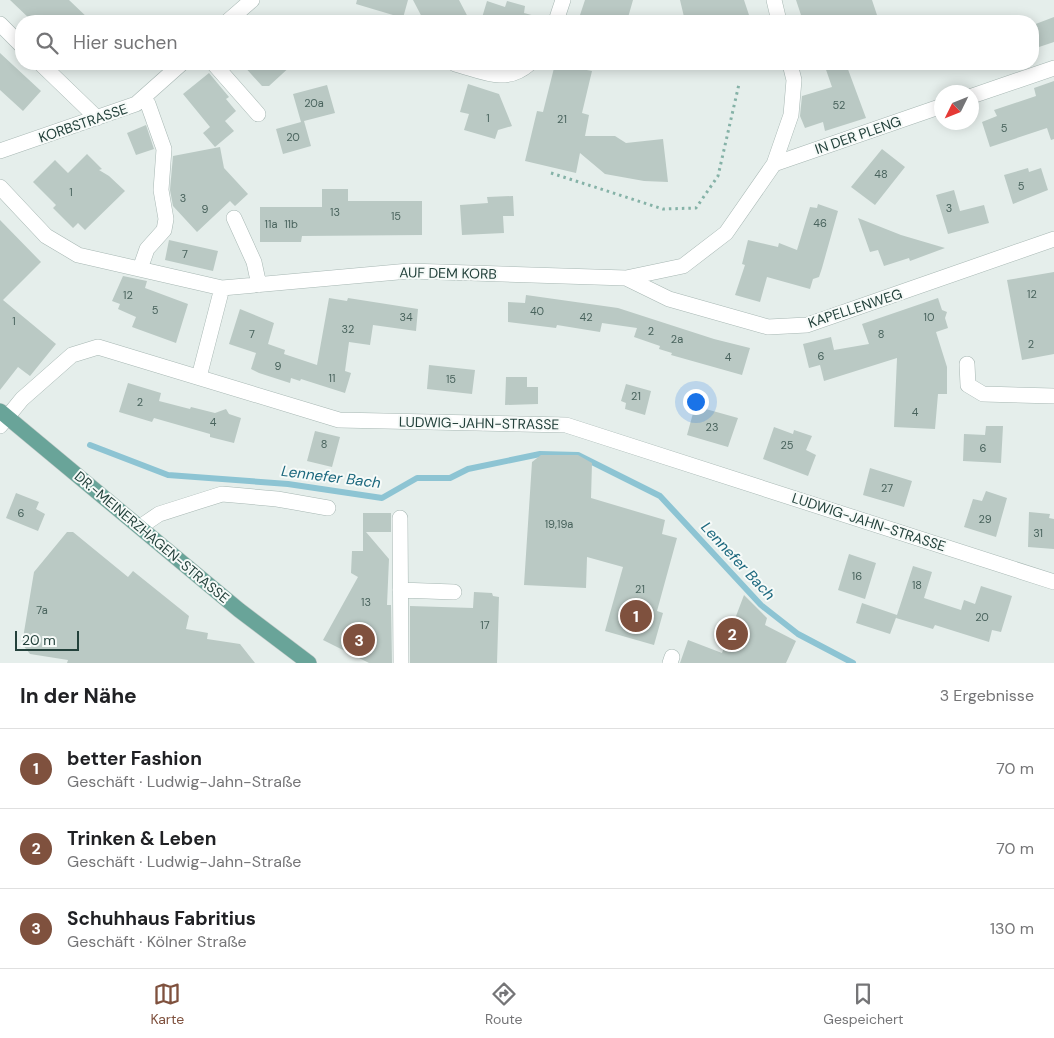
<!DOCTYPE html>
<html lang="de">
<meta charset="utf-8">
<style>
:root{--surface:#fff;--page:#f2f2f2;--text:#202124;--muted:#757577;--line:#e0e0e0;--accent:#7f513e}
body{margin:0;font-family:"DM Sans",sans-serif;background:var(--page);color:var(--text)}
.compass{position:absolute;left:934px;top:85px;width:45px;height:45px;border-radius:50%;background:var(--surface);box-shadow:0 2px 12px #0003;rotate:227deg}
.scale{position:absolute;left:15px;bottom:12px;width:64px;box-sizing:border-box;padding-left:5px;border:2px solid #23413b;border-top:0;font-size:14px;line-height:18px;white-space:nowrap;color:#23413b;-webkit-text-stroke:4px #f6faf8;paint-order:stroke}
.you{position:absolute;left:695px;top:401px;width:18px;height:18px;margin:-12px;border:4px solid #fff;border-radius:50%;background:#1a73e8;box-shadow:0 0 0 8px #1a73e833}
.badge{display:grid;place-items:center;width:32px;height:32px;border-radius:50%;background:var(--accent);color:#fff;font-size:16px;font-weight:700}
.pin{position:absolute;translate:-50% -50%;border:2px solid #fff;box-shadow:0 1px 5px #0006}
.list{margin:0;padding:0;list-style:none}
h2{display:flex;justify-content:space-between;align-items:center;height:65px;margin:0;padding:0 20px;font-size:21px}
h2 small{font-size:16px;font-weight:400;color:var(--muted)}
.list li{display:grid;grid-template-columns:32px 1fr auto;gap:15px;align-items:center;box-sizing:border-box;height:80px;padding:0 20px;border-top:1px solid var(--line)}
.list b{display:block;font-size:19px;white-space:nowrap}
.list p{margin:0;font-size:16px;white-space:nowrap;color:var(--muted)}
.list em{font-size:16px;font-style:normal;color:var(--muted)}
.icon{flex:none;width:28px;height:28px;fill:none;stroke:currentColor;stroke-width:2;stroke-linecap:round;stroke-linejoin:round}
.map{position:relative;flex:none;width:1054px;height:663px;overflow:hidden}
.search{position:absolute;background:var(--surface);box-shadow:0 2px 12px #0003;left:15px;right:15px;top:15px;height:55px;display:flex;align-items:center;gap:12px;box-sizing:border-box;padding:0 18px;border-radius:20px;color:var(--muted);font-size:19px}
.sheet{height:305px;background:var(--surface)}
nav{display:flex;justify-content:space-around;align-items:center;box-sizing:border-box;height:70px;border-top:1px solid var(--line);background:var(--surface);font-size:14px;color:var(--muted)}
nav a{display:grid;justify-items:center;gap:2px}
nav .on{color:var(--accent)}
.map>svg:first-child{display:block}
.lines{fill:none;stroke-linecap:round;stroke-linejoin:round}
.stream{stroke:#8dc4d3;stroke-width:6}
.building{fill:#bac9c4}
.minor-casing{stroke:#a7b7b3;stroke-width:16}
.major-casing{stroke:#c1cac8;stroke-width:16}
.path{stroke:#85b2a7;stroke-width:3;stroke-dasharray:2.5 4;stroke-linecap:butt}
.minor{stroke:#fff;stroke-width:15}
.major{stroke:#69a499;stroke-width:15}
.labels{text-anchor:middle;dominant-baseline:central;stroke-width:4;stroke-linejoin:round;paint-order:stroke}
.number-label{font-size:11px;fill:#49635d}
.street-label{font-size:14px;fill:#23413b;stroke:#f6faf8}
.water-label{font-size:15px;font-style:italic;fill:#1c687e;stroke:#f6faf8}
</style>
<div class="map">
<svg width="1054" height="663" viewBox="0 0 1054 663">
<rect width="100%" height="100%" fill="#e5eeeb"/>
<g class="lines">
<path class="stream" d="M 90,445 L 168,475 L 288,484 L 382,498 L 417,478 L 450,478 L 468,469 L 540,454 L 578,455 L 660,496 L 761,605 L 798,634 L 853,663"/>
</g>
<path class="building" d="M 10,0 L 69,0 L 91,21 L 32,21 Z
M 357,0 L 408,0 L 403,18 L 356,4 Z
M 413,0 L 459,0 L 470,21 L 424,21 Z
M 585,0 L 633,0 L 627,21 L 578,21 Z
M 680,0 L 744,0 L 751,21 L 685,21 Z
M 796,0 L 872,0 L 879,21 L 803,21 Z
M 487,1 L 505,7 L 507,1 L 525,6 L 524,13 L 539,17 L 539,21 L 481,21 Z
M 1054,17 L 1054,42 L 1033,49 L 1033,25 Z
M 0,53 L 41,91 L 23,111 L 0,90 Z
M 242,64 L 293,64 L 269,86 L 262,86 Z
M 555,64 L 592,71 L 582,113 L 589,115 L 585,136 L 615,136 L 626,143 L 663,139 L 668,182 L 644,181 L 605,174 L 580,153 L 576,173 L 525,161 L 537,111 L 543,112 Z
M 824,64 L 846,64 L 866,118 L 825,131 L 823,122 L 805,128 L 800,116 L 802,96 L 832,87 Z
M 209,73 L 229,97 L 226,99 L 236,111 L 225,121 L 234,131 L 215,147 L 203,133 L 210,127 L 183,94 Z
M 1054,81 L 1054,139 L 1051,140 L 1047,128 L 990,147 L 982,122 L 997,116 L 994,110 L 1036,96 L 1034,88 Z
M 468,84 L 499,94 L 512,126 L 498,130 L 495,139 L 464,130 L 469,114 L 460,112 Z
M 327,85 L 335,113 L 304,121 L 311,146 L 283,154 L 276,129 L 301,122 L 293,94 Z
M 146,125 L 154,149 L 136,155 L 127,133 Z
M 220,147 L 224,168 L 248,194 L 235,206 L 230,201 L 197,232 L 173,206 L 170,190 L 173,156 Z
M 882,149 L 905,167 L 875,205 L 851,187 Z
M 87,154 L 102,169 L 99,170 L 109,176 L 125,191 L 85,230 L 78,223 L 73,228 L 53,208 L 56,205 L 33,182 L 55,160 L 68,173 Z
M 1028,168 L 1029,172 L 1041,168 L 1048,190 L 1013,204 L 1004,175 Z
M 322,189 L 348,189 L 348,201 L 422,201 L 422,235 L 302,236 L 301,242 L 260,242 L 260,207 L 322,207 Z
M 954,190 L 960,211 L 984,205 L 989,223 L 948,234 L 936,195 Z
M 513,196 L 514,216 L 503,216 L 504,233 L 462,235 L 460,205 L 488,203 L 487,197 Z
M 818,204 L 838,211 L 822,268 L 819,277 L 813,279 L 810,289 L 767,277 L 760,302 L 735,295 L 745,265 L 742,264 L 748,240 L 778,247 L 779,243 L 797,250 L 810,207 L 817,208 Z
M 858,218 L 901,235 L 945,248 L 910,261 L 909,258 L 884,266 L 878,250 L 870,252 Z
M 0,220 L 41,262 L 3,300 L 56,344 L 30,376 L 18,367 L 0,390 Z
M 169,240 L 218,251 L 213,271 L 165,260 Z
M 1054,272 L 1054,354 L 1022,360 L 1007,280 Z
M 123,276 L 147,281 L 145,288 L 188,304 L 176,343 L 132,327 L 136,317 L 118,309 L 120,304 L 112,301 Z
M 526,295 L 618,308 L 714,339 L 750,348 L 742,375 L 671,355 L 672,353 L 659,349 L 660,346 L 634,337 L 637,328 L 602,323 L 600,332 L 557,325 L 556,328 L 508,322 L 508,302 L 525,303 Z
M 329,298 L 347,301 L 348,298 L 418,309 L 416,331 L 373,325 L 370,345 L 349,342 L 345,371 L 351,373 L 345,393 L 301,379 L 300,381 L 291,378 L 290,383 L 259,373 L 251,369 L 256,353 L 229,344 L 240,309 L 274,323 L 268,344 L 285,350 L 284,354 L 317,365 Z
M 938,298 L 942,310 L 947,312 L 945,318 L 948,328 L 936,332 L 947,367 L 947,394 L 938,394 L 935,429 L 894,427 L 897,358 L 824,381 L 820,365 L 809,368 L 803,344 L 831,337 L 834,350 L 869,344 L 862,324 Z
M 429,365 L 475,370 L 472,394 L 427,389 Z
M 506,377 L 527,377 L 527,387 L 538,387 L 538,404 L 505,405 Z
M 128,383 L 161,393 L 159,401 L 190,409 L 191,407 L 215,413 L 226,409 L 229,414 L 241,418 L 234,443 L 210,437 L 210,434 L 154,418 L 152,422 L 119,412 Z
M 626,384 L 651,391 L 645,415 L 625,409 L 626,403 L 621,401 Z
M 695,406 L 738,418 L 728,447 L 687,435 Z
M 986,426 L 1003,426 L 1001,463 L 963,461 L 964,434 L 985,435 Z
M 774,427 L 793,434 L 794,430 L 812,436 L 806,450 L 816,455 L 808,476 L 763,459 Z
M 315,431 L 340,437 L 332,467 L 307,461 Z
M 541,455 L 578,455 L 592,463 L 591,498 L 665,520 L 662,534 L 677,538 L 657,611 L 663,613 L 654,645 L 605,631 L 623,567 L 587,557 L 586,588 L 524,585 L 532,462 Z
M 870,468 L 912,481 L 904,507 L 863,495 Z
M 986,491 L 1007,498 L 996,537 L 964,527 L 973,499 L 982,501 Z
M 16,493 L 39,502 L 36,509 L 45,514 L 38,531 L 6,518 Z
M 1029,512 L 1050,514 L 1049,518 L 1054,519 L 1054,549 L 1028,547 Z
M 363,513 L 391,513 L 391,532 L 366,532 L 389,559 L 387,605 L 391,605 L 392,663 L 369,663 L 323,640 L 358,577 L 351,573 L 352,551 L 363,551 Z
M 67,532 L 73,532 L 128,577 L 133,571 L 189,616 L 186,629 L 208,633 L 207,639 L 240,644 L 255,663 L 67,663 L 68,660 L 30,654 L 22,644 L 34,572 Z
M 849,554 L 876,563 L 865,599 L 838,590 Z
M 913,566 L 932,572 L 924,598 L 961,610 L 964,600 L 975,604 L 981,586 L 1012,596 L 1001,632 L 992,630 L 989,642 L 935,625 L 933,629 L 896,618 Z
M 474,592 L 492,593 L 493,596 L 499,597 L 497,663 L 410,663 L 410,606 L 473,608 Z
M 744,595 L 767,618 L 765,625 L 796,641 L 786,663 L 680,663 L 688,640 L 722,653 Z
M 862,603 L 897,615 L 890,634 L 856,623 Z"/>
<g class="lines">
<defs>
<path id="minor" d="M 774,0 L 779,21
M 228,21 L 252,0
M 556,21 L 563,0
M 0,24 L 21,45
M 41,64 L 97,118
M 214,64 L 258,114
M 455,64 C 482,71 505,85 529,64
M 972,96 L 1054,68
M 0,151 L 136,104 L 181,64
M 774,164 L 942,106
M 0,187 L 46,236 L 78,255 L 222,288 L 409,271 L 626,278 L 683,266 L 726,233 L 774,164 L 791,115 L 794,80 L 790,64
M 234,218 L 254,262 L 259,285
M 140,269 L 147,249 L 164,230 L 166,219 L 161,190 L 164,149 L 148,104 L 143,98
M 626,278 L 669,299 L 768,327 L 807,325 L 1054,239
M 967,364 L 968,385 L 983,394 L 1054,396
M 199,377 L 222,288
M 0,426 L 22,399 L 72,355 L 98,347 L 339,420 L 566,425 L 1054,582
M 400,518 L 401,663
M 140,527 L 159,514 L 222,494 L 277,499 L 328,508
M 400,590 L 454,592
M 670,663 L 672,657"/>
<path id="major" d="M 0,411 L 239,610 L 309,663"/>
</defs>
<use href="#minor" class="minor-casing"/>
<use href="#major" class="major-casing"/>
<path class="path" d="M 551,173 L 663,209 L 696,208 L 718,176 L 739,84"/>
<use href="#minor" class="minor"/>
<use href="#major" class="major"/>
</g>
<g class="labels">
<g class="number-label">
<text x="314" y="103">20a</text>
<text x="839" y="105">52</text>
<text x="488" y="118">1</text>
<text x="562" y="119">21</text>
<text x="1004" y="128">5</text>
<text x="293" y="137">20</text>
<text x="881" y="174">48</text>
<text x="1021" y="186">5</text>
<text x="71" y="192">1</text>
<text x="183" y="198">3</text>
<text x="949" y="208">3</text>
<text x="205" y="209">9</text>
<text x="335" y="212">13</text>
<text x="396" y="216">15</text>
<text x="820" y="223">46</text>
<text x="271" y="224">11a</text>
<text x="291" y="224">11b</text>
<text x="185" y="254">7</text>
<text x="1032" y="294">12</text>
<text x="128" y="295">12</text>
<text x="155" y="310">5</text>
<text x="537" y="311">40</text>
<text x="406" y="317">34</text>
<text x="586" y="317">42</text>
<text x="929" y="317">10</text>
<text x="14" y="321">1</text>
<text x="348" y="329">32</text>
<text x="651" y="331">2</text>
<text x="252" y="334">7</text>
<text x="881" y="334">8</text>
<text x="677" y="339">2a</text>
<text x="1031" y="344">2</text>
<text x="821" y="356">6</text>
<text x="728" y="357">4</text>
<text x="278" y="366">9</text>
<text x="332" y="378">11</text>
<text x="451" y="379">15</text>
<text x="636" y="396">21</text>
<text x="140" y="402">2</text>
<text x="915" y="412">4</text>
<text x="213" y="422">4</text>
<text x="712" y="427">23</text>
<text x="324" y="444">8</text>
<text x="787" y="445">25</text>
<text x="983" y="448">6</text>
<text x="887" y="488">27</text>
<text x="21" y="513">6</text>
<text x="985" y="519">29</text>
<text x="559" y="524">19,19a</text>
<text x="1038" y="533">31</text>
<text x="857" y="576">16</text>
<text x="917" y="585">18</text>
<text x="640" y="589">21</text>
<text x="366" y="602">13</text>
<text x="42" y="610">7a</text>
<text x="982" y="617">20</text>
<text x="485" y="625">17</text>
</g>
<g class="street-label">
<text transform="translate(83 123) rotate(-19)">KORBSTRASSE</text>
<text transform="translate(858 135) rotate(-19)">IN DER PLENG</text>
<text transform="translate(448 273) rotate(1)">AUF DEM KORB</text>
<text transform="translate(855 308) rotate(-18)">KAPELLENWEG</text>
<text transform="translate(479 423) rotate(1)">LUDWIG-JAHN-STRASSE</text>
<text transform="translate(869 522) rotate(18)">LUDWIG-JAHN-STRASSE</text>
<text transform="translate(152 537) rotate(40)">DR.-MEINERZHAGEN-STRASSE</text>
</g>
<g class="water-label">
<text transform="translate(331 477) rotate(7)">Lennefer Bach</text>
<text transform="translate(738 561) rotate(47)">Lennefer Bach</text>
</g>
</g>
</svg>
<svg class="compass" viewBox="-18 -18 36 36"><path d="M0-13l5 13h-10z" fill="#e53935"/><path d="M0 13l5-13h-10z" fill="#757577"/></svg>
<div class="scale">20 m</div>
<div class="you"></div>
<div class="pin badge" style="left:636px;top:616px">1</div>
<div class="pin badge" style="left:732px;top:634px">2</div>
<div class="pin badge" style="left:359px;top:640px">3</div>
<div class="search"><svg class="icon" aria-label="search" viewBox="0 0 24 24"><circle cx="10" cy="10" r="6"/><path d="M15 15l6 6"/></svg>Hier suchen</div>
</div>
<section class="sheet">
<h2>In der Nähe<small>3 Ergebnisse</small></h2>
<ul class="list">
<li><span class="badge">1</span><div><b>better Fashion</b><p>Geschäft · Ludwig-Jahn-Straße</p></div><em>70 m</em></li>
<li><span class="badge">2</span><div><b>Trinken &amp; Leben</b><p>Geschäft · Ludwig-Jahn-Straße</p></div><em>70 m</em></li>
<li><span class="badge">3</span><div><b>Schuhhaus Fabritius</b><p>Geschäft · Kölner Straße</p></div><em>130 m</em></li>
</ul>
</section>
<nav>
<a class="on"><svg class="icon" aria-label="map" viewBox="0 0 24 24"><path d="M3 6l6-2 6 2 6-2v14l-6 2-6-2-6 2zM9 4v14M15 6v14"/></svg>Karte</a>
<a><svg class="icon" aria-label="directions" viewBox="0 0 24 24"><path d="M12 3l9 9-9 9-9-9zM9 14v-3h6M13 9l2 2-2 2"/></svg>Route</a>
<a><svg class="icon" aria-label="saved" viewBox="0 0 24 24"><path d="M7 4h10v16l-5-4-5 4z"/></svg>Gespeichert</a>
</nav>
